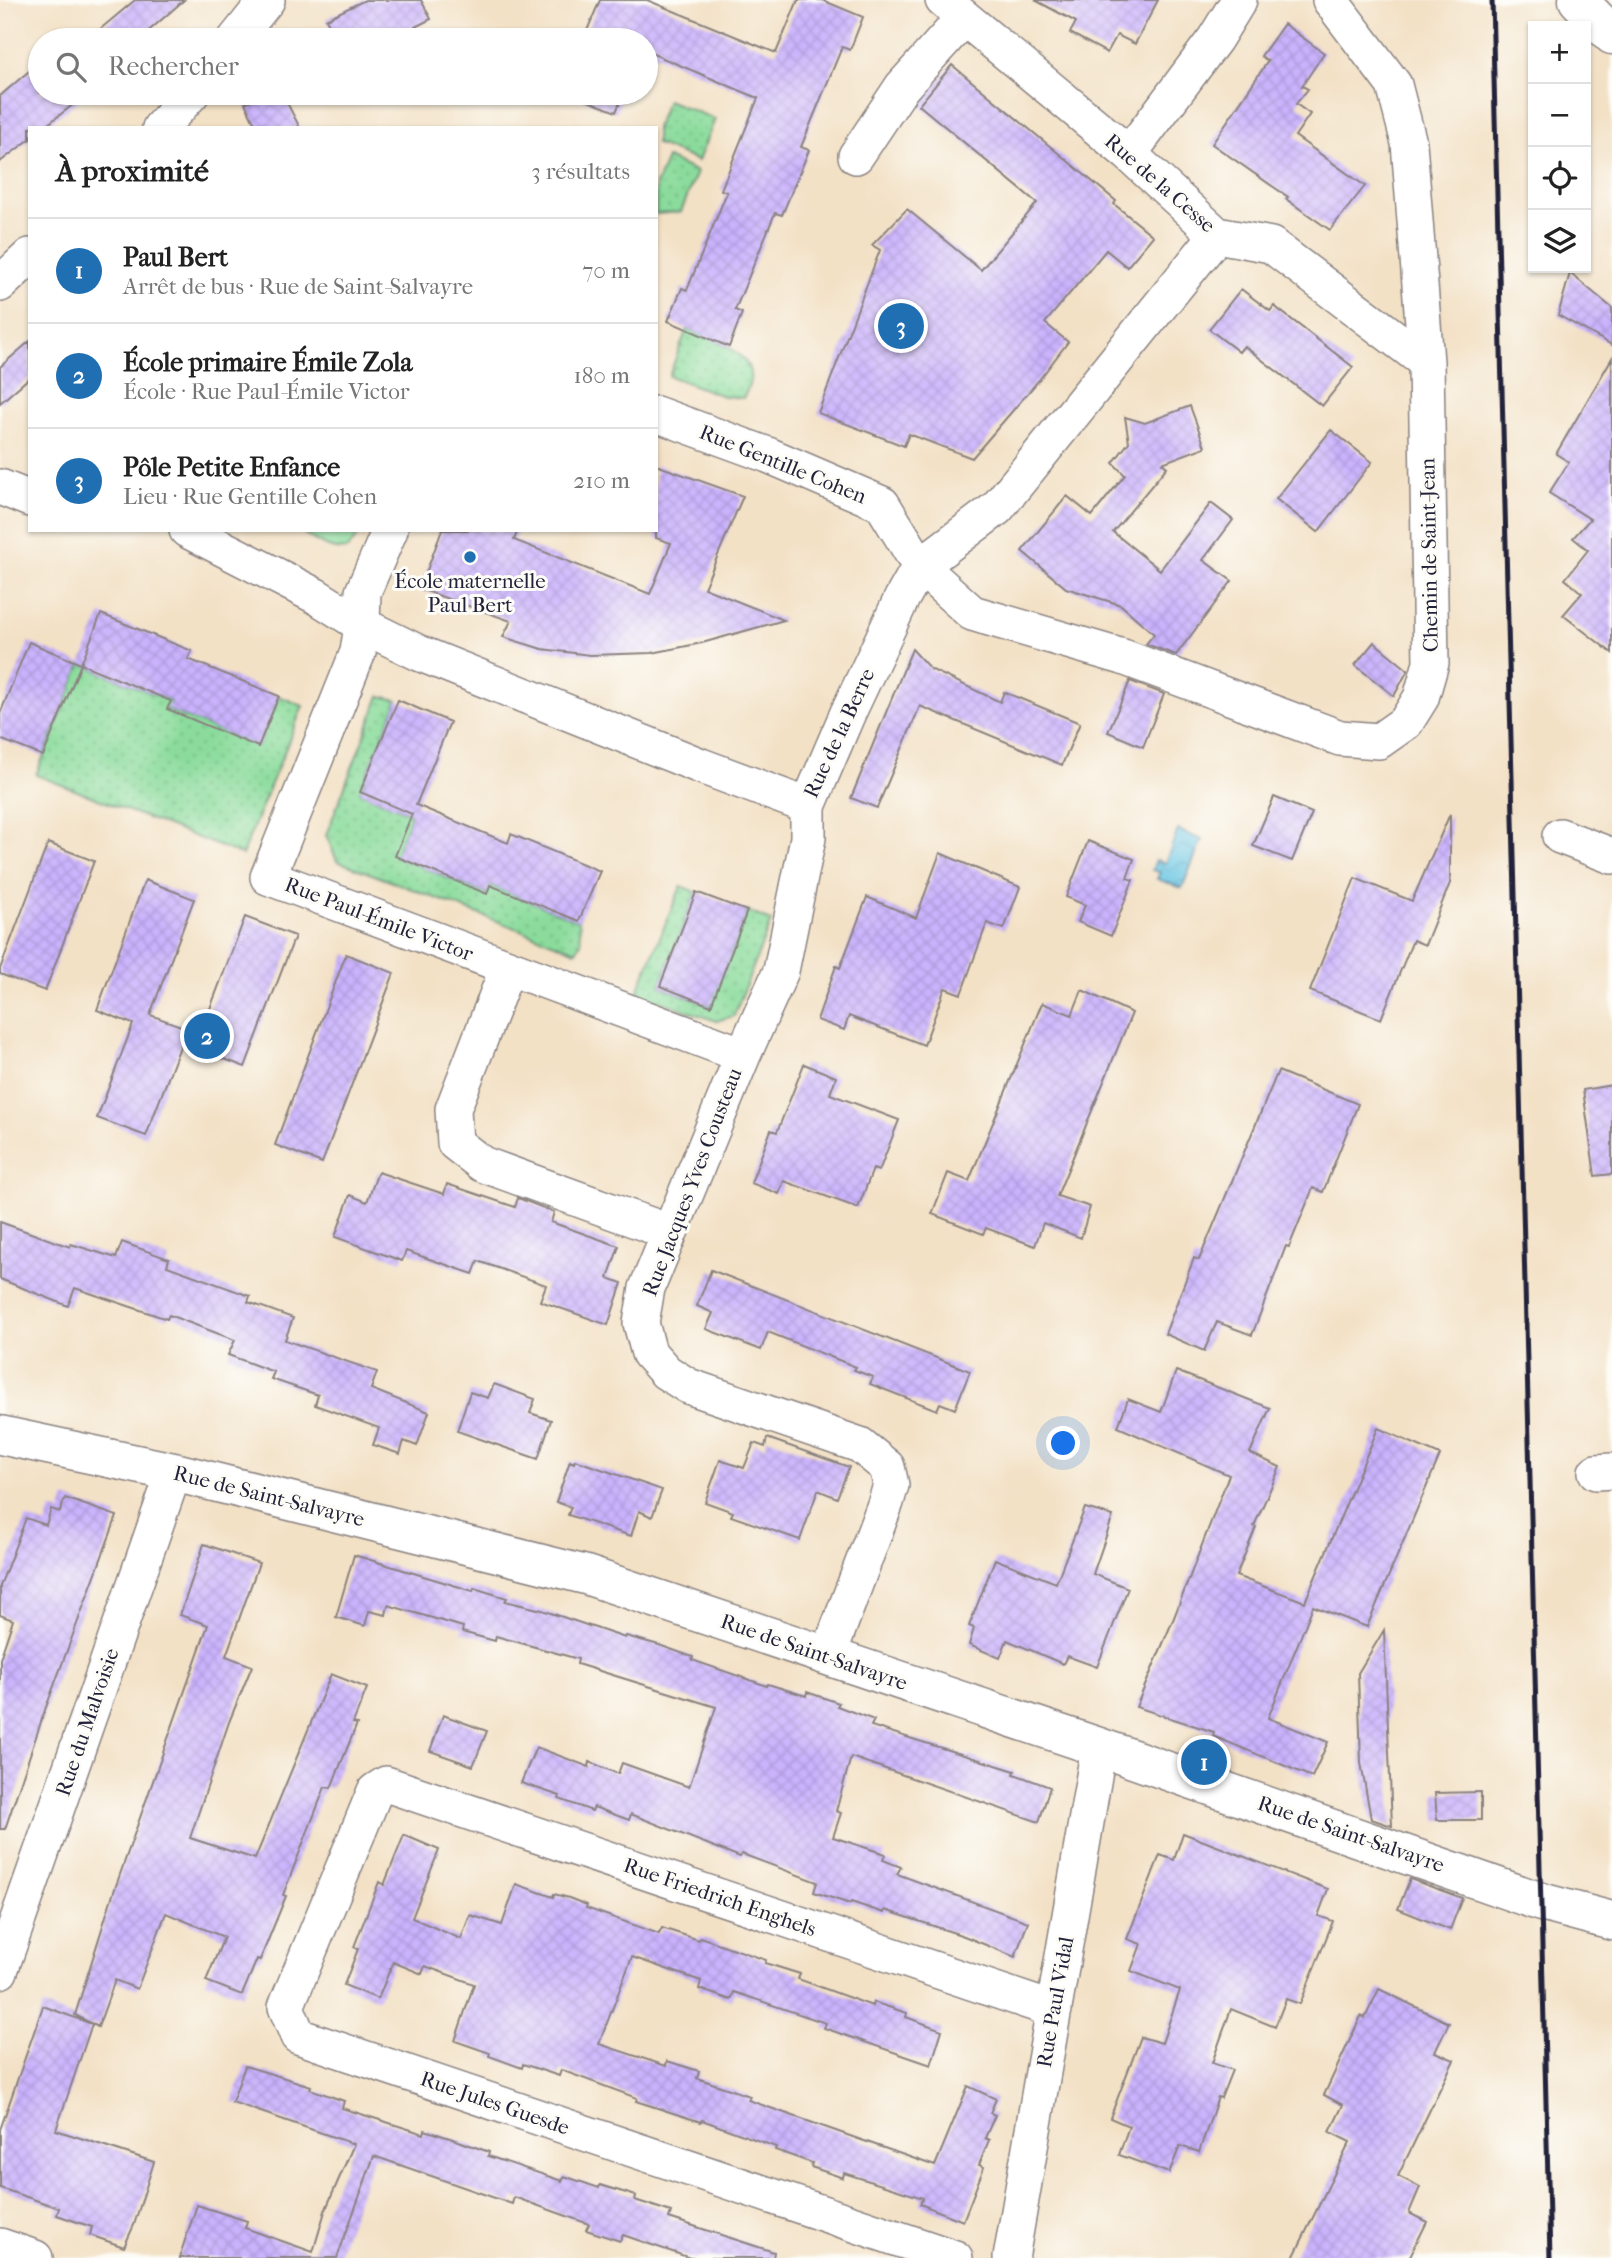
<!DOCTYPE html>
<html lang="fr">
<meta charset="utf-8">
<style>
:root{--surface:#fff;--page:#f2f2f2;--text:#222;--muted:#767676;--line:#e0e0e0;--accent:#1f6fb2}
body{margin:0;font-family:"IM FELL French Canon",serif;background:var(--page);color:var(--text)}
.controls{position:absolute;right:21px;top:21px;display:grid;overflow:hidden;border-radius:0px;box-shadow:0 2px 5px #0004}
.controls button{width:63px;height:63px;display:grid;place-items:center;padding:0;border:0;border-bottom:2px solid var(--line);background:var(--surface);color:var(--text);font:35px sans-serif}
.you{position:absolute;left:1064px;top:1444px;width:24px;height:24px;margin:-18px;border:5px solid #fff;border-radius:50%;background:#1a73e8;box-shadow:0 0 0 10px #1a73e833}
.badge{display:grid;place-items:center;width:46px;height:46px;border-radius:50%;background:var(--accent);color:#fff;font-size:23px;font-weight:700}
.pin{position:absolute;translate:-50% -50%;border:4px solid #fff;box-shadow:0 2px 7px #0006}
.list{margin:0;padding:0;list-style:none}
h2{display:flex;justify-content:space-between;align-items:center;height:91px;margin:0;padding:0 28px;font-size:30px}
h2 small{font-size:23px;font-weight:400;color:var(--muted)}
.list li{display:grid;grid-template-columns:46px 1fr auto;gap:21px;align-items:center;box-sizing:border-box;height:105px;padding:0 28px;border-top:2px solid var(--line)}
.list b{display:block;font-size:26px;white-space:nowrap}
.list p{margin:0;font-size:23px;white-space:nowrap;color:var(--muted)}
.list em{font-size:23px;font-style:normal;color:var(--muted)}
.icon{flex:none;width:38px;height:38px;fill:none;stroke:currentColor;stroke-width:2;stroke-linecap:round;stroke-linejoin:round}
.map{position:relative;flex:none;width:1612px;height:2258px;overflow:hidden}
.search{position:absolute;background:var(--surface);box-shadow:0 2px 5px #0004;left:28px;top:28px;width:630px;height:77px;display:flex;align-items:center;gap:18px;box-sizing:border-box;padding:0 24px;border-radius:38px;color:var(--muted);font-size:26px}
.panel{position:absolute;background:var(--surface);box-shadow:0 2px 5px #0004;left:28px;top:126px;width:630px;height:406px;border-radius:0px}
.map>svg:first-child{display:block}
.grass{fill:url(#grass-dots);stroke:#567f6c;stroke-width:2}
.park{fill:#8bdc9c;stroke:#567f6c;stroke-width:2}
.water{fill:url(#water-waves);stroke:#447490;stroke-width:2}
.building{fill:url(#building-cross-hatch)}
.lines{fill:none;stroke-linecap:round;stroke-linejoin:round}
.street-casing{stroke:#8a8280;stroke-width:38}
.secondary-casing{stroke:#8a8280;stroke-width:41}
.street{stroke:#fff;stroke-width:35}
.secondary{stroke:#fff;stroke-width:38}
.rail{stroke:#22223b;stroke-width:5}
.poi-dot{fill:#1f6fb2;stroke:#fdfcf7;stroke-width:2.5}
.labels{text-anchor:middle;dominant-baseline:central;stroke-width:6;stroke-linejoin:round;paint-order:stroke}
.street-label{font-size:21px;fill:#22223b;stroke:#fdfcf7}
.poi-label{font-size:21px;fill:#22223b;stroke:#fdfcf7}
</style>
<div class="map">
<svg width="1612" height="2258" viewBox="0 0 1612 2258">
<defs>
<pattern id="grass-dots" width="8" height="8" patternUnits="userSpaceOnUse" patternTransform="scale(1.75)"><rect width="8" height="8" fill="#8bdc9c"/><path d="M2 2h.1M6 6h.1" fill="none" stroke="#78bc87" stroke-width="1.8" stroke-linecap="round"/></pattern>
<pattern id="water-waves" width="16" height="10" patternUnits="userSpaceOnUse" patternTransform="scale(1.75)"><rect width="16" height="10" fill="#66c5e4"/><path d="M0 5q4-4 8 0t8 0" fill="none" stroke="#58a9c4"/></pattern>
<pattern id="building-cross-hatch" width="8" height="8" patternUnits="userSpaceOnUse" patternTransform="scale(1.75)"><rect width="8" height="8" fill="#cbb3fd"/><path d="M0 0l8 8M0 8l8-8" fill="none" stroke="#ae9ada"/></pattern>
</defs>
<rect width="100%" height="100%" fill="#fdfcf7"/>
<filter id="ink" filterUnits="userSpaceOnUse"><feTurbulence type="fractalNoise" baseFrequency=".0143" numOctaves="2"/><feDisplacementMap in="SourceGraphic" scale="14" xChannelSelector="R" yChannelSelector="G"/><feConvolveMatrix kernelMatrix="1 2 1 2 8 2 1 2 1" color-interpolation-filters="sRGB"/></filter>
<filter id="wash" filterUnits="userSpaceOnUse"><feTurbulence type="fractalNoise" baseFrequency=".00686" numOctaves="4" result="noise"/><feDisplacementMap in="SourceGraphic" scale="28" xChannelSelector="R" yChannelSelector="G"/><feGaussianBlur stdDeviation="1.57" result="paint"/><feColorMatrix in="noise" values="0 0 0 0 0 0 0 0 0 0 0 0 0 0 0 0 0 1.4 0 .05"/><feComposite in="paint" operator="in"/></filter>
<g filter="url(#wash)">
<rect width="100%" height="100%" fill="#f3e1c6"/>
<path class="grass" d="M 667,100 L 715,119 L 698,161 L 656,144 L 656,128 Z
M 667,158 L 697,172 L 681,212 L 656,214 L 656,185 Z
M 687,329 C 717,342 770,356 743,398 L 723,396 L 669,376 Z
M 81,664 L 171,701 L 167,710 L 258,746 L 279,696 L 303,706 L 242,855 L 36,775 Z
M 380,696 L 398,700 L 360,792 L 412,814 L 395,856 L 486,894 L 490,885 L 579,921 L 581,942 L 576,951 L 337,861 L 326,835 Z
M 681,886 L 696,892 L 660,986 L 710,1006 L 747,911 L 771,921 L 734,1016 L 716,1021 L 637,993 Z"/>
<path class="park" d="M 299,530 L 360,530 L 356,538 L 348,549 C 329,552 314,540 299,530 Z"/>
<path class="water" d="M 1178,830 L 1202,840 L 1182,888 L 1157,879 L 1160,872 L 1152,870 L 1156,860 L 1165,863 Z"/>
<g id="blocks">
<path class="building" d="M 135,0 L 184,0 L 143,36 L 146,40 L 81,40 L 90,32 L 92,36 Z
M 365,0 L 421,0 L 431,19 L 389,40 L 318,40 L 316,36 L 331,28 L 326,19 Z
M 600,0 L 647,0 L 776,53 L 798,0 L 822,0 L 863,17 L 850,50 L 842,47 L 801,147 L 809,150 L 782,215 L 775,213 L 735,310 L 742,313 L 729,347 L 668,321 L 682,288 L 687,290 L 727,192 L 721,190 L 758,98 L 646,51 L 646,40 L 583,40 Z
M 1035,0 L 1158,0 L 1135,44 L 1117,35 L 1107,53 L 1070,33 L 1076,22 Z
M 1284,24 L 1324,53 L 1302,86 L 1308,89 L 1296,104 L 1310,114 L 1295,136 L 1365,186 L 1330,230 L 1286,199 L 1288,197 L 1212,144 L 1268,61 L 1261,56 Z
M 952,65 L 1116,201 L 1114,204 L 1153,236 L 1127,267 L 1106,250 L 1045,323 L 1068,342 L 1039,380 L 972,458 L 909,434 L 904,446 L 818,413 L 880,250 L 872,245 L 907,209 L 981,270 L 1037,203 L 919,105 Z
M 40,66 L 40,93 L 88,93 L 43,128 L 30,128 L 30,139 L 0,162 L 0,96 L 29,71 L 31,73 Z
M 266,93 L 282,93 L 300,128 L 257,128 L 245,103 Z
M 568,93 L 624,93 L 616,112 Z
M 1570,273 L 1612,308 L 1612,345 L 1558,315 Z
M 1241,289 L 1270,311 L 1274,306 L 1353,367 L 1322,406 L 1244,346 L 1239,352 L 1209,329 Z
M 30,341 L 30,377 L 0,403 L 0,367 Z
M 1612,358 L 1612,653 L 1563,615 L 1582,593 L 1565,579 L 1588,550 L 1573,538 L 1590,519 L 1549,493 L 1569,462 L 1556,454 Z
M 1190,406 L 1205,447 L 1162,463 L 1167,467 L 1113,532 L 1160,570 L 1211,503 L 1233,520 L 1203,560 L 1232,581 L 1176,655 L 1146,644 L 1154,634 L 1121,605 L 1066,588 L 1022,551 L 1067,496 L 1092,516 L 1125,475 L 1113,463 L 1129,442 L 1125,417 L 1145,423 Z
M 1331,430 L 1372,462 L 1318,532 L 1276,499 Z
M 656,465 L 743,496 L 704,588 L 784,620 L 702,643 L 652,653 L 590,655 L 542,649 L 503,637 L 511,621 L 420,589 L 442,530 L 518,530 L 514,540 L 650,594 L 671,543 L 656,538 Z
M 101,614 L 192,651 L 188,659 L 279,696 L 258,747 L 167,709 L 171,701 L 81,664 Z
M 29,642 L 81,664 L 43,756 L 0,739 L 0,714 Z
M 1374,642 L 1408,670 L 1394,696 L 1355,665 Z
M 912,649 L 930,669 L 1000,702 L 1004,692 L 1080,723 L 1062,765 L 920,706 L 877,808 L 851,798 Z
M 1130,681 L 1164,694 L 1143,747 L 1108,732 Z
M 398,700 L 450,722 L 416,805 L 508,843 L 511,834 L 600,871 L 579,921 L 490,885 L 487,894 L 395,856 L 412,814 L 360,792 Z
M 1274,797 L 1312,813 L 1292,861 L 1253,846 Z
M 1450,814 L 1450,883 L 1425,945 L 1413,940 L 1411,945 L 1381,1019 L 1310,991 L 1355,878 L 1412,901 Z
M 1088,841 L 1134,859 L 1127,878 L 1133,880 L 1111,936 L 1078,922 L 1085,905 L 1066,897 Z
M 48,843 L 94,861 L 45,991 L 0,974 L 0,969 Z
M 940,853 L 1020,887 L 1004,929 L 987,923 L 961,994 L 945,988 L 924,1045 L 849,1016 L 844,1030 L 817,1020 L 836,966 L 840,968 L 867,897 L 916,918 Z
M 145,880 L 194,899 L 150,1015 L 187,1028 L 146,1136 L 97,1118 L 133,1024 L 97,1010 Z
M 696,892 L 747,911 L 711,1006 L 660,986 Z
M 245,917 L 295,936 L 245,1067 L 195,1048 Z
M 346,954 L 394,973 L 322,1163 L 275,1145 Z
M 1082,990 L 1132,1013 L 1057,1196 L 1090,1207 L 1081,1238 L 1043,1223 L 1035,1246 L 986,1228 L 983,1234 L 932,1214 L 948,1173 L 969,1181 L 1042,1003 L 1072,1015 Z
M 804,1064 L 836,1077 L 830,1094 L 899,1120 L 879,1171 L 873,1169 L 858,1208 L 784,1181 L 779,1194 L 751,1183 L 771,1130 L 777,1132 Z
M 1278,1071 L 1358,1104 L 1323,1192 L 1313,1188 L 1289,1247 L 1286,1246 L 1252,1335 L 1217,1322 L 1204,1351 L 1165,1334 L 1194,1258 L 1199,1260 Z
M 1612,1085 L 1612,1174 L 1595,1176 L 1583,1090 Z
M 378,1172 L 444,1194 L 447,1184 L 515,1207 L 518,1198 L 554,1212 L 551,1222 L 619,1246 L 608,1278 L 622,1283 L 608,1325 L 540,1301 L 546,1285 L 478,1261 L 473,1274 L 406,1251 L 402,1261 L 335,1237 L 350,1195 L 367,1202 Z
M 0,1222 L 70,1247 L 71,1244 L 116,1258 L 122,1242 L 169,1259 L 167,1266 L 250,1296 L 248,1302 L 293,1318 L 285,1340 L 377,1372 L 371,1389 L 429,1412 L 417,1446 L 404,1441 L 400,1454 L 373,1445 L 379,1428 L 315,1405 L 318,1395 L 271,1379 L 274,1372 L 228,1355 L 235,1340 L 169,1315 L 167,1319 L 75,1288 L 68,1306 L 0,1279 Z
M 711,1270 L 970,1371 L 955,1409 L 940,1403 L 937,1410 L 870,1384 L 873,1377 L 854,1370 L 856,1367 L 768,1332 L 761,1350 L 706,1329 L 713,1313 L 697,1306 Z
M 1176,1371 L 1270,1408 L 1250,1453 L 1280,1467 L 1254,1526 L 1256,1527 L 1236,1576 L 1305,1602 L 1378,1428 L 1440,1455 L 1367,1627 L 1313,1606 L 1268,1718 L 1328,1742 L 1312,1777 L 1213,1736 L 1214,1732 L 1136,1707 L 1173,1620 L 1229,1475 L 1118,1427 L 1128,1399 L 1161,1412 Z
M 494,1384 L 535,1399 L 530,1413 L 551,1420 L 538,1459 L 457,1431 L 470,1392 L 488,1398 Z
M 767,1438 L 849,1467 L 837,1498 L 818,1490 L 800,1540 L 731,1516 L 733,1512 L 705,1502 L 720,1460 L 744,1468 L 754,1443 L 765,1447 Z
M 575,1460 L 662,1490 L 652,1517 L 639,1511 L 631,1536 L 568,1515 L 571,1507 L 556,1502 L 570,1461 L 574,1463 Z
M 65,1498 L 117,1516 L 45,1710 L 5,1829 L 0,1829 L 0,1659 L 13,1620 L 0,1615 L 0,1586 L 26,1518 L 46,1525 L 51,1509 L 60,1512 Z
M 1085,1508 L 1113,1516 L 1093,1574 L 1128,1588 L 1097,1667 L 1067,1656 L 1063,1664 L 1007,1640 L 1000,1658 L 969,1645 L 974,1628 L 969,1626 L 995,1559 L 1056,1583 Z
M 204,1544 L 259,1563 L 226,1656 L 252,1666 L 229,1722 L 190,1838 L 255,1859 L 331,1674 L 367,1688 L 353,1723 L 357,1724 L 331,1788 L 325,1787 L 283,1895 L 286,1896 L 260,1960 L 257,1959 L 242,1995 L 206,1981 L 224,1937 L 166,1913 L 137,1989 L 115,1980 L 98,2027 L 75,2015 L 111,1900 L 208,1625 L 180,1615 Z
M 354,1555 L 473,1591 L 474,1588 L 507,1598 L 505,1601 L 542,1610 L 625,1638 L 626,1636 L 659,1645 L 693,1657 L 692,1660 L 767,1686 L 768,1684 L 806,1696 L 807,1692 L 839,1703 L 837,1706 L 874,1720 L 871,1726 L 1015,1771 L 1014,1774 L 1050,1787 L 1039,1822 L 851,1757 L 836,1811 L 841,1813 L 833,1837 L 885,1854 L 883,1860 L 901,1867 L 897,1874 L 1028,1922 L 1015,1957 L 964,1936 L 885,1910 L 884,1913 L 851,1902 L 850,1904 L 814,1892 L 817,1882 L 742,1854 L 740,1857 L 631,1814 L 629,1820 L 594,1807 L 592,1811 L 559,1799 L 560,1796 L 521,1783 L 536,1747 L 589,1767 L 590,1762 L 618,1774 L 622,1763 L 689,1787 L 716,1707 L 577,1664 L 578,1659 L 496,1636 L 495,1641 L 462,1632 L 463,1627 L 388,1605 L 386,1615 L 369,1611 L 365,1626 L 336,1617 Z
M 1384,1630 L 1392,1826 L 1371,1819 L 1361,1763 L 1358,1673 Z
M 443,1715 L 487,1731 L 473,1766 L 430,1751 Z
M 1481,1792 L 1481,1820 L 1437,1820 L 1435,1793 Z
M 1183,1833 L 1328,1889 L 1318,1916 L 1333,1921 L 1300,2004 L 1286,1999 L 1275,2027 L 1231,2009 L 1212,2063 L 1232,2070 L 1221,2098 L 1218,2097 L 1199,2152 L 1180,2146 L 1169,2173 L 1119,2155 L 1129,2126 L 1110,2118 L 1141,2037 L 1162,2043 L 1180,1990 L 1131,1971 L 1141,1944 L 1127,1939 L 1160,1855 L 1174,1860 Z
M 404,1835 L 439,1850 L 412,1918 L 461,1939 L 470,1915 L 502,1925 L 516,1884 L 553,1897 L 554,1894 L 569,1898 L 587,1905 L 586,1908 L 659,1934 L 662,1928 L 699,1940 L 700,1937 L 766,1960 L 765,1963 L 800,1974 L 798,1979 L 872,2006 L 873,2002 L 907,2013 L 906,2017 L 942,2030 L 931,2065 L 824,2028 L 826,2023 L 734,1992 L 731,2000 L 699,1989 L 701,1981 L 632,1957 L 599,2044 L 666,2066 L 667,2061 L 699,2071 L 697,2078 L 750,2096 L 748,2100 L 935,2166 L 968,2086 L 996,2099 L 990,2113 L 995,2115 L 985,2138 L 989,2140 L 979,2165 L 984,2167 L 963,2221 L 920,2204 L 923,2198 L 844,2173 L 843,2178 L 826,2172 L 811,2167 L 812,2163 L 775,2150 L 776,2147 L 702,2120 L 701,2122 L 636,2101 L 637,2098 L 561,2070 L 559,2076 L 523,2064 L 522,2068 L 489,2056 L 490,2053 L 455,2041 L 474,1984 L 425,1966 L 422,1974 L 393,1962 L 378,1999 L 344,1985 L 358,1949 L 354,1947 L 379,1882 L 384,1885 Z
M 1410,1879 L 1462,1898 L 1450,1930 L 1398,1909 Z
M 1379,1989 L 1449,2023 L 1435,2052 L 1454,2060 L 1398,2176 L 1420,2187 L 1409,2213 L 1427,2222 L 1409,2258 L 1293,2258 L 1350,2142 L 1330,2132 L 1343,2105 L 1324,2095 L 1361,2016 L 1365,2018 Z
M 43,2006 L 92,2024 L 56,2130 L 154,2162 L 134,2225 L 124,2247 L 90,2235 L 92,2227 L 57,2215 L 59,2208 L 0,2188 L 0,2130 Z
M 245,2066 L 311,2086 L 310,2089 L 344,2101 L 342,2108 L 424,2134 L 425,2130 L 456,2140 L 489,2152 L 488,2156 L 562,2181 L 564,2176 L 599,2188 L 600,2185 L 636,2196 L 635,2200 L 671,2212 L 669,2218 L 774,2252 L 773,2258 L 690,2258 L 623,2235 L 620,2241 L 586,2230 L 589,2224 L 514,2197 L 512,2204 L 374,2156 L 337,2258 L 179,2258 L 197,2205 L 247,2221 L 245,2228 L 313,2252 L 325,2211 L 354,2144 L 232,2102 Z"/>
</g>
</g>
<g filter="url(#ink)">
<use href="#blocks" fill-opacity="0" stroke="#8a8280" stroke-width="2"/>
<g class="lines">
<defs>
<path id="street" d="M 943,0 L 1129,154 L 1217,235 L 1271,245 L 1426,362
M 235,40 L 267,0
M 160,128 L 192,93
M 1129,154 L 1215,39 L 1239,0
M 856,156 L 902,87 L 964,18
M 0,284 L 30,256
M 656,414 L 768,455 L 882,504 L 920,566 L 972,613 L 1123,657 L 1340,738 L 1379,741 L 1406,722 L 1421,698 L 1431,663 L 1426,362 L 1409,143 L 1394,85 L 1330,0
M 0,487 L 30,499
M 187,530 L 316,596 L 362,625 L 419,653 L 701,766 L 808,806 L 847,715 L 902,598 L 920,566 L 997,508 L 1217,235
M 390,530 L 363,592 L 362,625 L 358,652 L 268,877 L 743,1055
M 808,806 L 808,838 L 781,971 L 743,1055 L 647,1288 L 641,1323 L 649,1353 L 666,1372 L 688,1386 L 860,1445 L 887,1467 L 891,1485 L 886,1502 L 828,1656
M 1560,836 L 1612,856
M 508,967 L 453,1109 L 455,1143 L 482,1164 L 669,1232
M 1596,1472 L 1612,1471
M 0,1971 L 174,1472
M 0,2246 L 35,2258
M 955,2258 L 298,2036 L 286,2007 L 375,1791 L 386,1784 L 1054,2010
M 1011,2258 L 1099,1747"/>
<path id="secondary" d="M 1578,0 L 1612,35
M 0,1435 L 174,1472 L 586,1575 L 1099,1747 L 1541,1902 L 1612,1921"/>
</defs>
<use href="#street" class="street-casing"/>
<use href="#secondary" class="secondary-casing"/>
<use href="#street" class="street"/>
<use href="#secondary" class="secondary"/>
<path class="rail" d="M 1492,0 L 1550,2258"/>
</g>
</g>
<circle class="poi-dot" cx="470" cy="557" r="7"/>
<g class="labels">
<g class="street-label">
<text transform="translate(1160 183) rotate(41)">Rue de la Cesse</text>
<text transform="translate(783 464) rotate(22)">Rue Gentille Cohen</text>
<text transform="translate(1429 555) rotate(-91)">Chemin de Saint-Jean</text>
<text transform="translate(839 733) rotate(-65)">Rue de la Berre</text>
<text transform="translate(379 919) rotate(21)">Rue Paul-Émile Victor</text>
<text transform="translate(692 1182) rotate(-69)">Rue Jacques Yves Cousteau</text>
<text transform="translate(269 1496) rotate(14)">Rue de Saint-Salvayre</text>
<text transform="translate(814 1652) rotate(19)">Rue de Saint-Salvayre</text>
<text transform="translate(87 1722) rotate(-71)">Rue du Malvoisie</text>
<text transform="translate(1351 1834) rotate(19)">Rue de Saint-Salvayre</text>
<text transform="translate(720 1897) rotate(19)">Rue Friedrich Enghels</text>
<text transform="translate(1055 2002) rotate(-80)">Rue Paul Vidal</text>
<text transform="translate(495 2103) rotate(19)">Rue Jules Guesde</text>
</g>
<g class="poi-label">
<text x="470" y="581">École maternelle<tspan x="470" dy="24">Paul Bert</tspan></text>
</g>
</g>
</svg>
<div class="controls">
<button>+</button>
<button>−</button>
<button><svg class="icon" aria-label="locate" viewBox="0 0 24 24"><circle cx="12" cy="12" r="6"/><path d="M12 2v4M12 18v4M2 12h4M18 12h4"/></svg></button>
<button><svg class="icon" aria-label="layers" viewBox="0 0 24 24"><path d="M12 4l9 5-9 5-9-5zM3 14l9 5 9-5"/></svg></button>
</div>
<div class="you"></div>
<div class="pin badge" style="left:1204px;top:1762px">1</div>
<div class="pin badge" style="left:207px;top:1036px">2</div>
<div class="pin badge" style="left:901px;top:326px">3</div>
<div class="search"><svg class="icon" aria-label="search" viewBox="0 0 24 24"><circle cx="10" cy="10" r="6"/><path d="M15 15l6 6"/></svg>Rechercher</div>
<section class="panel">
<h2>À proximité<small>3 résultats</small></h2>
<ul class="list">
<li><span class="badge">1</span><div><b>Paul Bert</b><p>Arrêt de bus · Rue de Saint-Salvayre</p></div><em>70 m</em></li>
<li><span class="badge">2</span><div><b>École primaire Émile Zola</b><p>École · Rue Paul-Émile Victor</p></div><em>180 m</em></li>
<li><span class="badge">3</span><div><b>Pôle Petite Enfance</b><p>Lieu · Rue Gentille Cohen</p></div><em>210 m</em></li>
</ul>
</section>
</div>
